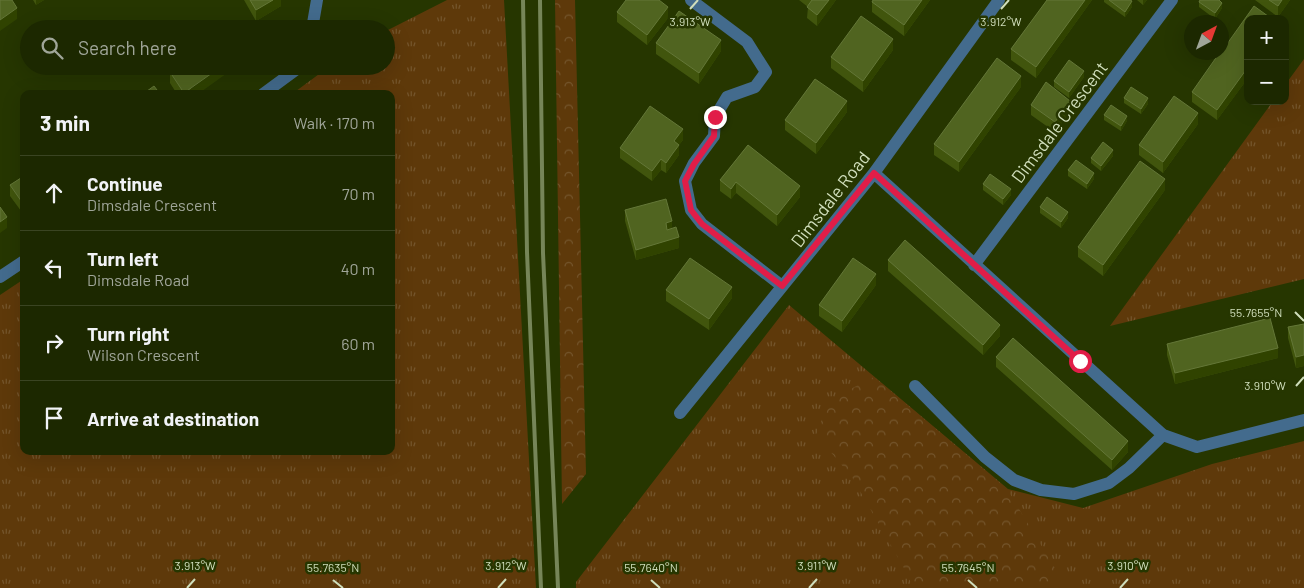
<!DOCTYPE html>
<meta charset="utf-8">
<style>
:root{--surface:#1c2800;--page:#29340f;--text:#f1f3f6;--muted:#a0a699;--line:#3a4422}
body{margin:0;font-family:Barlow,sans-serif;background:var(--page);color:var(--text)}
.controls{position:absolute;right:15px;top:15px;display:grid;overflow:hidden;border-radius:10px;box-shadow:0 5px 20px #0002}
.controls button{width:45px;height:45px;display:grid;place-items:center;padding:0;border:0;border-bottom:1px solid var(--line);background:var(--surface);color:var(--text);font:25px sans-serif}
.compass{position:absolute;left:1184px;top:15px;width:45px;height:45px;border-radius:50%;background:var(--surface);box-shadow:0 5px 20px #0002;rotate:41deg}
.stop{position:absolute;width:15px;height:15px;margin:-11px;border:4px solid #e11d48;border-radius:50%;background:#fff}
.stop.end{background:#e11d48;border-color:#fff;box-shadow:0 1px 5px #0008}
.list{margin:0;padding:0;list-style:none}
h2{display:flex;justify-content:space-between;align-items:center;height:65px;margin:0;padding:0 20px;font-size:21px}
h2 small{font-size:16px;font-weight:400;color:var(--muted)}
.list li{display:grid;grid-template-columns:32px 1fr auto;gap:15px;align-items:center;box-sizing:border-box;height:75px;padding:0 20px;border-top:1px solid var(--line)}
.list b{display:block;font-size:19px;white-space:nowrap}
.list p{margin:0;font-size:16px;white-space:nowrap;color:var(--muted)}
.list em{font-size:16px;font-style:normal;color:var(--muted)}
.icon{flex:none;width:28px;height:28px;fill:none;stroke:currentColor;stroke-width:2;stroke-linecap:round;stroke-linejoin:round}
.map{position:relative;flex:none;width:1304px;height:588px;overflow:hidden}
.search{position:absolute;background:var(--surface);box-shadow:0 5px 20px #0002;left:20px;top:20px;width:375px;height:55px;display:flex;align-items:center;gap:12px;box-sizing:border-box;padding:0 18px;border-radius:28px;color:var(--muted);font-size:19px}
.panel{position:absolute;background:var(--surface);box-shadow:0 5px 20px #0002;left:20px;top:90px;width:375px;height:365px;border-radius:10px}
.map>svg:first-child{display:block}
.grass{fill:url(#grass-tufts)}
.forest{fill:url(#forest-crowns)}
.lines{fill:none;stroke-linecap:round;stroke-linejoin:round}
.service{stroke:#436b8d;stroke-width:12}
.minor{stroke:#436b8d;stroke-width:12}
.rail{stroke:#768558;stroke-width:4}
.wall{fill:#41550d}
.shaded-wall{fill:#304300}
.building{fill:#506420;stroke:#647738}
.route{stroke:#e11d48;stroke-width:6}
.ticks{fill:none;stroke:#d0debb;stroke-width:2}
.labels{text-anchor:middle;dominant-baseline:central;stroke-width:5;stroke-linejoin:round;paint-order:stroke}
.street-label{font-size:18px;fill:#d0debb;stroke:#263600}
.ticks-label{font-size:12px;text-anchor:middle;fill:#d0debb;stroke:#263600;stroke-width:5;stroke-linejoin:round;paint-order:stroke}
</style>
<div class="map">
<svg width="1304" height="588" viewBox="0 0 1304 588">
<defs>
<pattern id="grass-tufts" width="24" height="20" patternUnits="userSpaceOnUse" patternTransform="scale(1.25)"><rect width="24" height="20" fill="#5e390a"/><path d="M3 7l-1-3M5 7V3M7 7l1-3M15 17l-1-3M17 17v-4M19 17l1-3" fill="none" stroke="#74552c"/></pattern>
<pattern id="forest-crowns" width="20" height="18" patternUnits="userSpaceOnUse" patternTransform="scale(1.25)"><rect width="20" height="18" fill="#5e390a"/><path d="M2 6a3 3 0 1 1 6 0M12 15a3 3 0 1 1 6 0" fill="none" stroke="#74552c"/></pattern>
</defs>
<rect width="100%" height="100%" fill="#263600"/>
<path class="grass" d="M 447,0 L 504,0 L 536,588 L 0,588 L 0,295 L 24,279 L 24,451 L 391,451 L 391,94 L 292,94 L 330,66 L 386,66 L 386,31 Z
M 1304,59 L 1304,279 L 1110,326 L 1273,101 L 1285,101 L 1285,85 Z
M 789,305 L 1008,489 L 1083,508 L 1212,464 L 1304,441 L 1304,588 L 576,588 L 576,582 Z"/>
<path class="forest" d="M 555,0 L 575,0 L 586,474 L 562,504 Z
M 874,377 L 1007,489 L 1067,588 L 912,588 L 909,577 L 852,477 L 816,435 L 829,400 Z"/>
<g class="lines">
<path class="service" d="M 915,386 L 985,457 L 1014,480 L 1041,490 L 1074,494 L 1109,483 L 1129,468 L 1163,435"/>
<path class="minor" d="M 691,0 L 747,42 L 766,72 L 755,87 L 727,97 L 715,117 L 714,136 L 694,163 L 685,181 L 691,210 L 702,224 L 782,286
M 312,29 L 317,0
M 263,94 L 301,66
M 874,173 L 1163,435 L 1197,447 L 1304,420
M 974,265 L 1172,0
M 0,277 L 24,261
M 680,413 L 874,173 L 999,0"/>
<path class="rail" d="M 523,0 L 527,252 L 541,588
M 540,0 L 543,253 L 558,588"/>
</g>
<path class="wall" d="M 33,0 L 44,0 L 36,5 Z
M 244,0 L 281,0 L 281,6 L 256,21 Z
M 799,0 L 836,0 L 817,26 L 807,18 L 808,7 Z
M 930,0 L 904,36 L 872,12 L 872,2 Z
M 1047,0 L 1092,0 L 1036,78 L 1011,60 L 1011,49 Z
M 1104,0 L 1130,0 L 1132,7 L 1125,17 L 1104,2 Z
M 1137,0 L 1147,0 L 1143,5 Z
M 1255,0 L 1290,0 L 1278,17 Z
M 1199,2 L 1222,8 L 1215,19 L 1199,7 Z
M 617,12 L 668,18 L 647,45 L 617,22 Z
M 1248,19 L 1248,78 L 1217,120 L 1192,102 L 1192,92 Z
M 656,43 L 721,51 L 699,84 L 656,54 Z
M 893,50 L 863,92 L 831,68 L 831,57 Z
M 170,72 L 198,94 L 177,94 L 170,83 Z
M 1084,77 L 1069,98 L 1054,87 L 1054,81 Z
M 1021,87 L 959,172 L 934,155 L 934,144 Z
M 1124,98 L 1148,104 L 1141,114 L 1124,103 Z
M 1031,105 L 1070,112 L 1055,132 L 1031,115 Z
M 847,112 L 816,154 L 785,130 L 785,120 Z
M 1104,115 L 1127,121 L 1121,131 L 1104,120 Z
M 1198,124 L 1163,173 L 1139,155 L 1139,145 Z
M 683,140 L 679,145 L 679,155 L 666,173 L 661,170 L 652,181 L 620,158 L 620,148 Z
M 748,145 L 800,197 L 777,226 L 736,193 L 731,199 L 720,191 L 720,180 Z
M 1113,156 L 1101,171 L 1091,163 L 1091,158 Z
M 1068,170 L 1094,179 L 1087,189 L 1068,176 Z
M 24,176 L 24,215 L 10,196 L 10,185 Z
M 983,184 L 1011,195 L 1003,205 L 983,190 Z
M 1165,190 L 1103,276 L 1078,257 L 1078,247 Z
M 1040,207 L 1068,218 L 1061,228 L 1040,213 Z
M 625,210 L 672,228 L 679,248 L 636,260 L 625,221 Z
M 888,260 L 1000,336 L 983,355 L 888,271 Z
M 876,285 L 842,332 L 819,316 L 819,305 Z
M 666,290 L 732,298 L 709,330 L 666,301 Z
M 1304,324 L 1304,366 L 1296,368 L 1288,338 L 1288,327 Z
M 1167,344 L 1278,358 L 1175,384 L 1167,355 Z
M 996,357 L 1128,452 L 1112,470 L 996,367 Z"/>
<path class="shaded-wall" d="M 36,0 L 44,0 L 36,5 Z
M 273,0 L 281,0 L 281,6 L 256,21 L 256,10 Z
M 829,0 L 836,0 L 817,26 L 817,15 Z
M 922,0 L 930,0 L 904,36 L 904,25 Z
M 1085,0 L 1092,0 L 1036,78 L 1036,67 Z
M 1143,0 L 1147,0 L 1143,5 Z
M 1282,0 L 1290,0 L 1278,17 L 1278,6 Z
M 1132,1 L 1132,7 L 1125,17 L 1125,12 Z
M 1222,3 L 1222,8 L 1215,19 L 1215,13 Z
M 668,7 L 668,18 L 647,45 L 647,35 Z
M 17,8 L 17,19 L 0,31 L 0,20 Z
M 893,39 L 893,50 L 863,92 L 863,81 Z
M 721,40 L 721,51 L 699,84 L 699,73 Z
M 222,66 L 237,66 L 198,94 L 184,94 Z
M 1248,67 L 1248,78 L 1217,120 L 1217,110 Z
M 1084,71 L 1084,77 L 1069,98 L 1069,92 Z
M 1021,76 L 1021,87 L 959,172 L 959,162 Z
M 1148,98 L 1148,104 L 1141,114 L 1141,109 Z
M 847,101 L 847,112 L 816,154 L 816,143 Z
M 1070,101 L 1070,112 L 1055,132 L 1055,122 Z
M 1198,113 L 1198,124 L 1163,173 L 1163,162 Z
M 1127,116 L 1127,121 L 1121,131 L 1121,126 Z
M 683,129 L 683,140 L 679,145 L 679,155 L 666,173 L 666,163 L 674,141 Z
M 1113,150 L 1113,156 L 1101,171 L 1101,166 Z
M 661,159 L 661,170 L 652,181 L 652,171 Z
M 1094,173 L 1094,179 L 1087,189 L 1087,184 Z
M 1165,179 L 1165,190 L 1103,276 L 1103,265 Z
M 736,182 L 736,193 L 731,199 L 731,189 Z
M 800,186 L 800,197 L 777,226 L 777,215 Z
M 1011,189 L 1011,195 L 1003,205 L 1003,199 Z
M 1068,212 L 1068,218 L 1061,228 L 1061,222 Z
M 7,217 L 7,228 L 0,233 L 0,222 Z
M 672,221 L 672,231 L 666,233 L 666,223 Z
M 679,237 L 679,248 L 636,260 L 636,250 Z
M 876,274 L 876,285 L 842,332 L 842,321 Z
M 732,287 L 732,298 L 709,330 L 709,319 Z
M 1000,325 L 1000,336 L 983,355 L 983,345 Z
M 1278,348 L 1278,358 L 1175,384 L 1175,373 Z
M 1304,355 L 1304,366 L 1296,368 L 1296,357 Z
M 1128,441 L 1128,452 L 1112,470 L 1112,460 Z"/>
<path class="building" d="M 0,0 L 12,0 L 17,8 L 0,20 Z
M 250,0 L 273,0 L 256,10 Z
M 626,0 L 659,0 L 668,7 L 647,35 L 617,12 Z
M 812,0 L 829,0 L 817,15 L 807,7 Z
M 873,0 L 922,0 L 904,25 L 872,2 Z
M 1047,0 L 1085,0 L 1036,67 L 1011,49 Z
M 1109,0 L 1130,0 L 1132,1 L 1125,12 Z
M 1200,0 L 1219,0 L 1222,3 L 1215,13 L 1199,2 Z
M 1269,0 L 1282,0 L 1278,6 Z
M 1254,6 L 1272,19 L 1248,19 L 1248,67 L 1217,110 L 1192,92 L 1220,52 L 1222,52 L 1222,51 Z
M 679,11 L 721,40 L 699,73 L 656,43 Z
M 861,16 L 893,39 L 863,81 L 831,57 Z
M 241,21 L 246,29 L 231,29 Z
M 997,58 L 1021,76 L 959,162 L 934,144 Z
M 1069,60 L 1084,71 L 1069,92 L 1054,81 Z
M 178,66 L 222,66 L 184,93 L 170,72 Z
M 815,79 L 847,101 L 816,143 L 785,120 Z
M 1046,82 L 1070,101 L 1055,122 L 1031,105 Z
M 154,86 L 160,94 L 143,94 Z
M 1131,87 L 1148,98 L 1141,109 L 1124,98 Z
M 1174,96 L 1198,113 L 1163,162 L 1139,145 Z
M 1111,105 L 1127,116 L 1121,126 L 1104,115 Z
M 650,106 L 683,129 L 674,141 L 679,145 L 673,153 L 666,163 L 661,159 L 652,171 L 620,148 Z
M 1103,142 L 1113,150 L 1101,166 L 1091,158 Z
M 748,145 L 800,186 L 777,215 L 736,182 L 731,189 L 720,180 Z
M 1076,160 L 1094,173 L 1087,184 L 1068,170 Z
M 1140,161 L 1165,179 L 1103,265 L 1078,247 Z
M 990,174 L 1011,189 L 1003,199 L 983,184 Z
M 24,176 L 24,205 L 10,185 Z
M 1047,197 L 1068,212 L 1061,222 L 1040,207 Z
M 666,199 L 672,221 L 666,223 L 667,230 L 676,227 L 679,237 L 636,250 L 625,210 Z
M 0,207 L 7,217 L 0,222 Z
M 905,240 L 1000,325 L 983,345 L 888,260 Z
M 690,258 L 732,287 L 709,319 L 666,290 Z
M 853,258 L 876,274 L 842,321 L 819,305 Z
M 1270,318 L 1278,348 L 1175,373 L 1167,344 Z
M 1304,324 L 1304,355 L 1296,357 L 1288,327 Z
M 1013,338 L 1128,441 L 1112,460 L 996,357 Z"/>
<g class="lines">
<path class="route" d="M 715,117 L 714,136 L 694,164 L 685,181 L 691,210 L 702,224 L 782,286 L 874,173 L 1080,361"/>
</g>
<path class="ticks" d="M 690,9 L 698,0M 1001,9 L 1009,0M 1295,312 L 1304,321M 1296,386 L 1304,377M 333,580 L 343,588M 651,580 L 660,588M 968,580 L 977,588M 187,588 L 195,579M 498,588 L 506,579M 809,588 L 817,579M 1120,588 L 1128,579"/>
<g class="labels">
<g class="street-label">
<text transform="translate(1059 122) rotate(-53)">Dimsdale Crescent</text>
<text transform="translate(830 199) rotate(-52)">Dimsdale Road</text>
</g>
</g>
<g class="ticks-label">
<text x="1001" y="26">3.912°W</text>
<text x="690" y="26">3.913°W</text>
<text x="1256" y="317">55.7655°N</text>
<text x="1265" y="390">3.910°W</text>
<text x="195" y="570">3.913°W</text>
<text x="506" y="570">3.912°W</text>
<text x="817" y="570">3.911°W</text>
<text x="1128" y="570">3.910°W</text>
<text x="333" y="572">55.7635°N</text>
<text x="651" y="572">55.7640°N</text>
<text x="968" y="572">55.7645°N</text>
</g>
</svg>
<div class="controls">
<button>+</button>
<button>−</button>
</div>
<svg class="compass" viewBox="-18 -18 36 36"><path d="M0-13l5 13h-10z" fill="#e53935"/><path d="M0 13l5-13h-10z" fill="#a0a699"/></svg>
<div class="stop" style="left:1080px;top:361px"></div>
<div class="stop end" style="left:715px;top:117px"></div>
<div class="search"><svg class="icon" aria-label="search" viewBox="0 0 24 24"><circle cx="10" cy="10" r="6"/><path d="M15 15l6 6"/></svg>Search here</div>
<section class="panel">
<h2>3 min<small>Walk · 170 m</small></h2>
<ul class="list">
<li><svg class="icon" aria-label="ahead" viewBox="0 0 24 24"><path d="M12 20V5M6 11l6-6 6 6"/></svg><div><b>Continue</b><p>Dimsdale Crescent</p></div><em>70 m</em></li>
<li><svg class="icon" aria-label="left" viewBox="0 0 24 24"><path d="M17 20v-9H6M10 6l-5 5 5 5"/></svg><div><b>Turn left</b><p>Dimsdale Road</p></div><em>40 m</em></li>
<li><svg class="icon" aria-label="right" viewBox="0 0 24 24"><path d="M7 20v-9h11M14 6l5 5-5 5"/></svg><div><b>Turn right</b><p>Wilson Crescent</p></div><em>60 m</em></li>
<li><svg class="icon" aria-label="arrive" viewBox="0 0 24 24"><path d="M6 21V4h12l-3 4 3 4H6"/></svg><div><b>Arrive at destination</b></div></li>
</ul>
</section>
</div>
